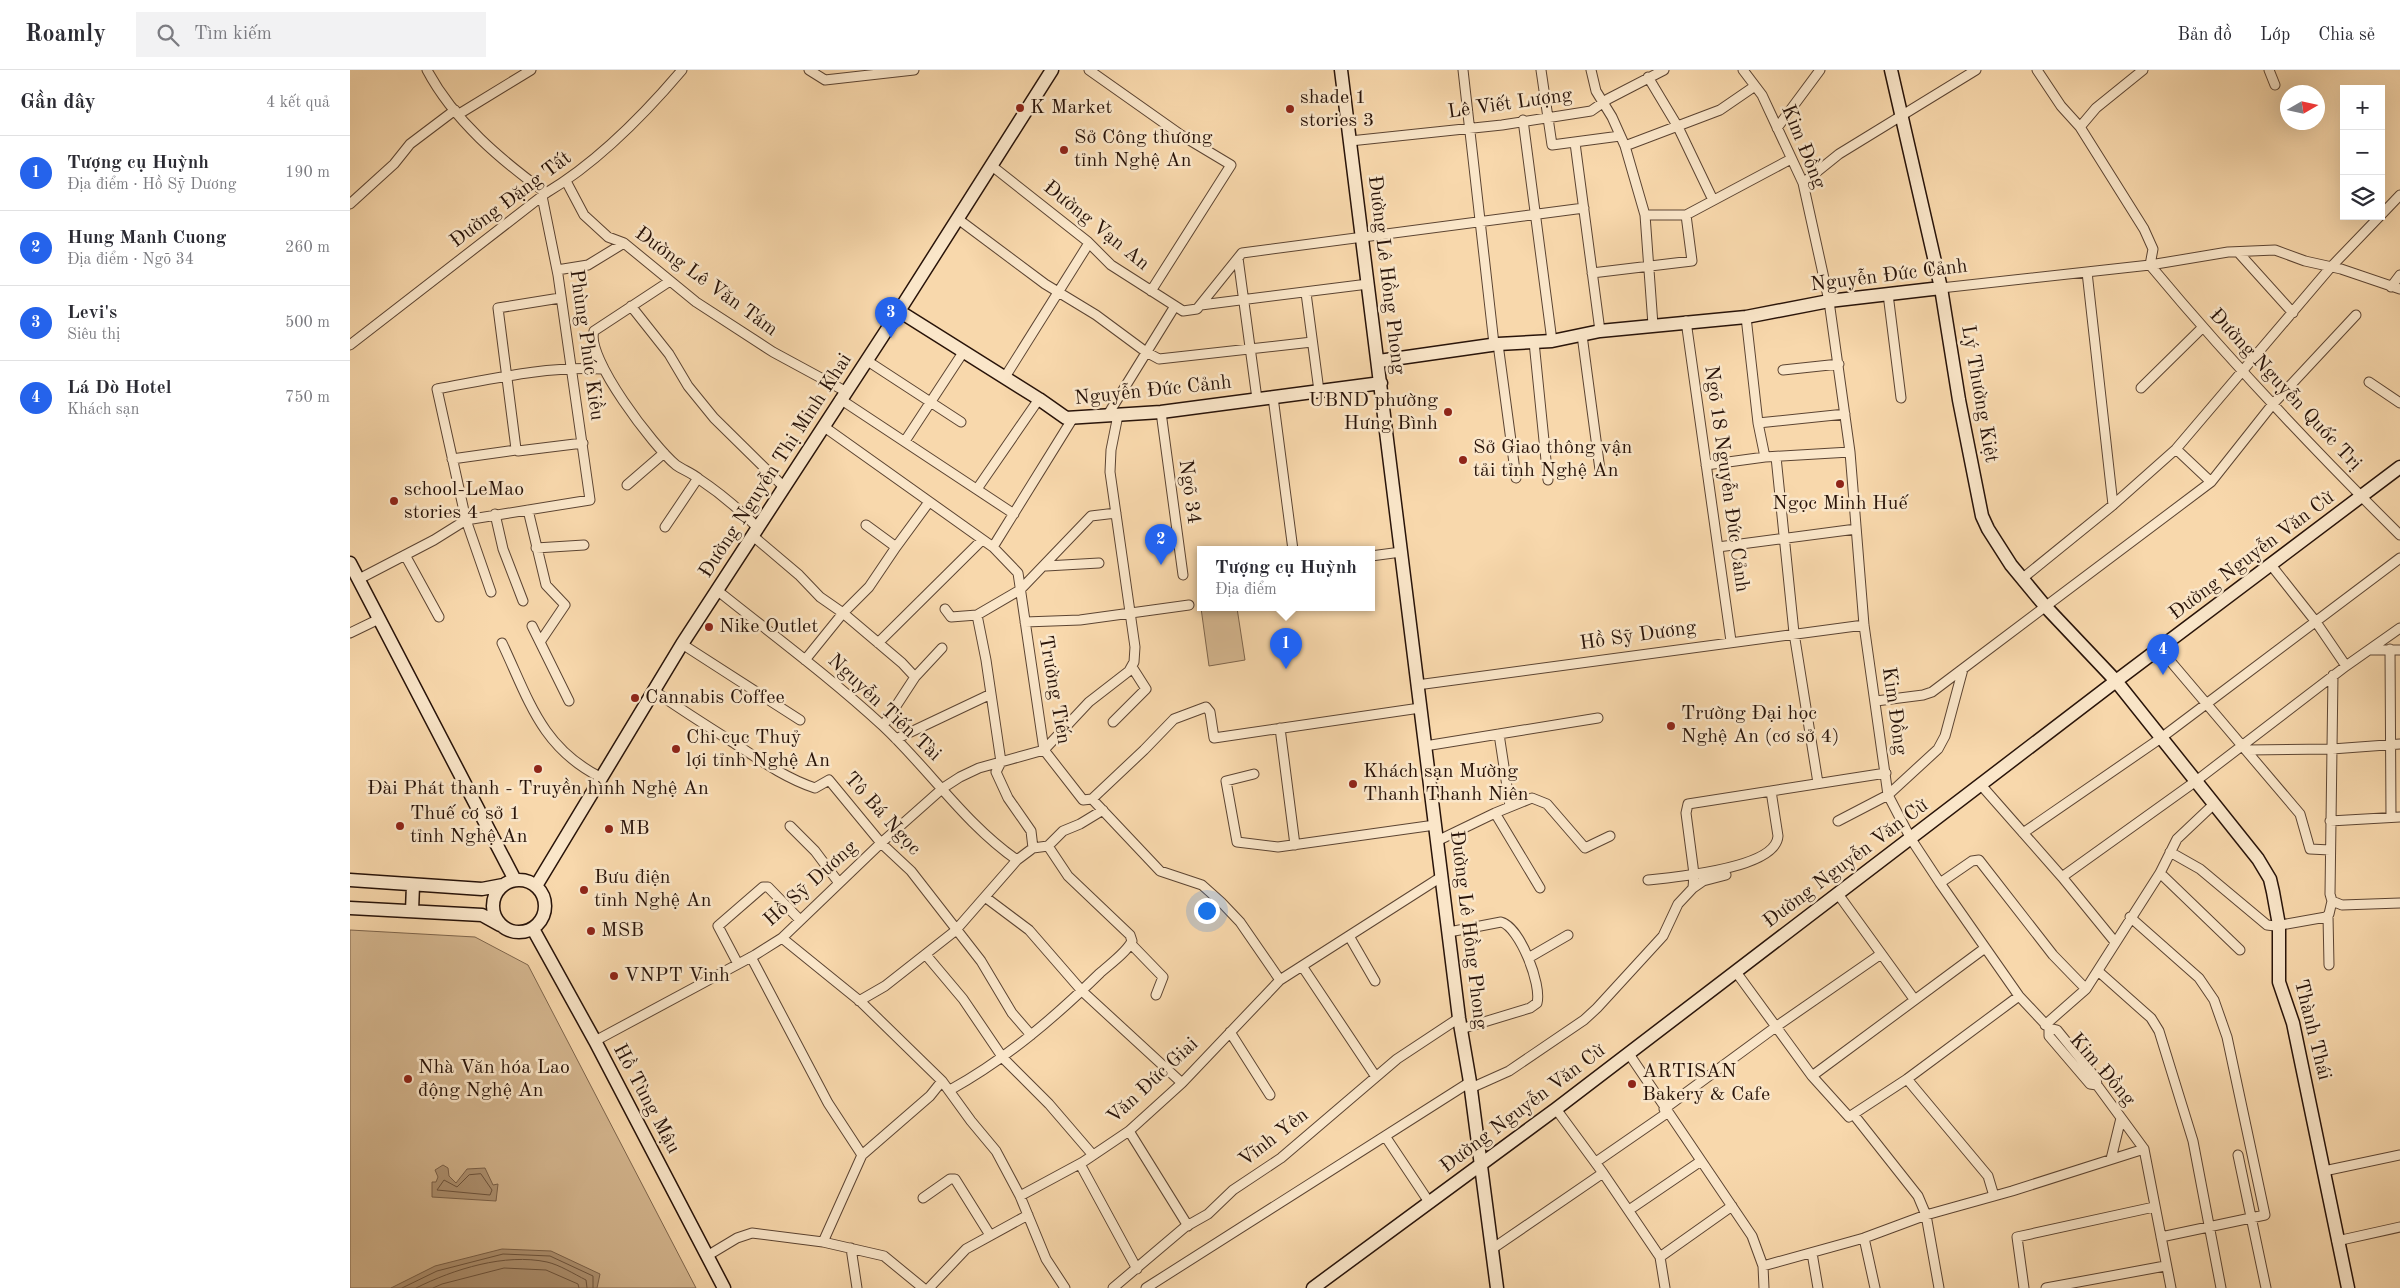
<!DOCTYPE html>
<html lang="vi">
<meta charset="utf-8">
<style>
:root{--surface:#fff;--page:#f2f2f3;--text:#2b2b33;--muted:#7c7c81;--line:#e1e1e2;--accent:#2563eb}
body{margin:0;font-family:"Old Standard TT",serif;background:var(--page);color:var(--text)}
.controls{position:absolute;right:15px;top:15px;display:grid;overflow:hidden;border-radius:0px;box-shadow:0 5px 20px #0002}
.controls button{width:45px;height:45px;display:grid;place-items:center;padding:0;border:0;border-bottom:1px solid var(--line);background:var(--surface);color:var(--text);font:25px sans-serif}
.compass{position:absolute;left:1930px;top:15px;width:45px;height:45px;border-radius:50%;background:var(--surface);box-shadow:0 5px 20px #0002;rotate:81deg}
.you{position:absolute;left:856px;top:840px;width:18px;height:18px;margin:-12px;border:4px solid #fff;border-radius:50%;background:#1a73e8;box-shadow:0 0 0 8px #1a73e833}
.badge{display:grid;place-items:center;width:32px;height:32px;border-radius:50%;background:var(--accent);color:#fff;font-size:16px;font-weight:700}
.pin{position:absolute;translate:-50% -41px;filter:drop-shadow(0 1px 2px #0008)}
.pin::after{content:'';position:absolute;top:26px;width:18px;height:15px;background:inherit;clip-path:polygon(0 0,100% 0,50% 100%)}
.popup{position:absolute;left:847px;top:476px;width:178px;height:65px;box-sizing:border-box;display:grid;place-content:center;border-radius:0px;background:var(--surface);filter:drop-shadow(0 1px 4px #0005);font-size:16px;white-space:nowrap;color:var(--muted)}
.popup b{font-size:19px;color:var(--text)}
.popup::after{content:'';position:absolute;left:50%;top:100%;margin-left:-10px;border:10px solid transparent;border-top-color:var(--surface)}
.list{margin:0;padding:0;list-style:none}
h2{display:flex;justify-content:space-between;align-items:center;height:65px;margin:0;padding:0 20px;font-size:21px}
h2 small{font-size:16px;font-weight:400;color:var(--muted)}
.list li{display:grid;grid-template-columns:32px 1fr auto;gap:15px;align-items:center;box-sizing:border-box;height:75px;padding:0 20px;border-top:1px solid var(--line)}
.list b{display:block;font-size:19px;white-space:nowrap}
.list p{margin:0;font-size:16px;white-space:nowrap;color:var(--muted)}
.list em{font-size:16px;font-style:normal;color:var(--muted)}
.icon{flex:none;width:28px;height:28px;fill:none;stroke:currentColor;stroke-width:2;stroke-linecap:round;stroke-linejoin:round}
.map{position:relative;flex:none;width:2050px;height:1218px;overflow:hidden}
header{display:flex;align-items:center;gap:30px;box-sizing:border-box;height:70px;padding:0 25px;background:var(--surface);border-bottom:1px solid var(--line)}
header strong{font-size:24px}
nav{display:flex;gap:28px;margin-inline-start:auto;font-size:18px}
.search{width:350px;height:45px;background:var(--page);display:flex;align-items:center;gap:12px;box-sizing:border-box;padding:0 18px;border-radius:0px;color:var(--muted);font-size:19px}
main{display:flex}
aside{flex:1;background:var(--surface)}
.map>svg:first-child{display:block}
.green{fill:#d5b790;stroke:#7e654c}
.water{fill:#b19575;stroke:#7a614a}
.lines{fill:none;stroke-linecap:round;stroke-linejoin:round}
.shore{stroke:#6c543f;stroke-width:1}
.street-casing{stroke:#5c4432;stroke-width:11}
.secondary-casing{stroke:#281309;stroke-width:15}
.street{stroke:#fae6c9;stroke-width:9}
.secondary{stroke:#fae6c9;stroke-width:12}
.poi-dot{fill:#8f2418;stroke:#fae6c9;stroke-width:2}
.labels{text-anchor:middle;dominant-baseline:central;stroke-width:5;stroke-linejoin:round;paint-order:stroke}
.poi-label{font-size:20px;fill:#281309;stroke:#fae6c9;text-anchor:start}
.street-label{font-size:20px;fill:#281309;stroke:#fae6c9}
</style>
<header>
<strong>Roamly</strong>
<div class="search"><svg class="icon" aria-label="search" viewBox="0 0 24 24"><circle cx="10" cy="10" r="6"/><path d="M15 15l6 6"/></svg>Tìm kiếm</div>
<nav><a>Bản đồ</a><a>Lớp</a><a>Chia sẻ</a></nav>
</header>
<main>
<aside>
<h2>Gần đây<small>4 kết quả</small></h2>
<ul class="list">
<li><span class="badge">1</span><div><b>Tượng cụ Huỳnh</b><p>Địa điểm · Hồ Sỹ Dương</p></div><em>190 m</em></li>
<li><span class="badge">2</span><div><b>Hung Manh Cuong</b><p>Địa điểm · Ngõ 34</p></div><em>260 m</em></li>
<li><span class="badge">3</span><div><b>Levi's</b><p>Siêu thị</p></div><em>500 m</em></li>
<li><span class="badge">4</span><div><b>Lá Dò Hotel</b><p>Khách sạn</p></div><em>750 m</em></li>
</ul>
</aside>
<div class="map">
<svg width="2050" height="1218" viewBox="0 0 2050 1218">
<rect width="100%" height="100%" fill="#f8d8ac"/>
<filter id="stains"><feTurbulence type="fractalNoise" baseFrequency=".004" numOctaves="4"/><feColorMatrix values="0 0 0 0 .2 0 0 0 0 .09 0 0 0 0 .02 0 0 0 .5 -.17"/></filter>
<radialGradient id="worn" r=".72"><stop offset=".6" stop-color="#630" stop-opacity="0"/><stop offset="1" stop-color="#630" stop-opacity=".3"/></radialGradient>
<path class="green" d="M 851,538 L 887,538 L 895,590 L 859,596 Z
M 0,860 L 125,867 L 178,895 L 346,1218 L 0,1218 Z"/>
<path class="water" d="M 93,1095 L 98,1098 L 99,1106 L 106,1113 L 117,1099 L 135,1098 L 143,1115 L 148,1114 L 146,1131 L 82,1127 L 82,1112 L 86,1112 L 88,1107 L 85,1100 Z
M 152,1179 L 201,1181 L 250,1204 L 247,1218 L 41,1218 L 85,1196 Z"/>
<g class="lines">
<path class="shore" d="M 131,1104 L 142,1120 L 140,1125 L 87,1120 L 94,1110 L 107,1117 L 119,1105 Z
M 52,1218 L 87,1201 L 153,1184 L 200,1186 L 243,1206 L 243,1218
M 66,1218 C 104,1199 155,1183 197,1192 C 210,1195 224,1204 236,1210 L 237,1218
M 83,1218 L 92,1214 L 154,1198 L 196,1200 L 228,1214 L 229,1218"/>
<defs>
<path id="street" d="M 77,0 C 104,51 151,90 196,123
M 459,0 L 475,10 L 564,0
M 739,0 L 831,65 L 881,95 L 801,221
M 1113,0 L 1144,274
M 1191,0 L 1202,75 L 1270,66
M 1241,0 L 1246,21 L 1262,47 L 1275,76 L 1295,145 L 1303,255
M 1393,0 L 1412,25 L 1453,113 L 1479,231 L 1500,382 L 1514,555 L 1538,725 L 1561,769 L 1590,813 L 1669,926 L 1699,958 L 1699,966 L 1740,1014 L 1747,1015 L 1794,1079 L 1821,1218
M 1687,0 L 1711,36 L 1730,57 L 1794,159 L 1803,179 L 1800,195 C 1879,290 1962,378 2050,465
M 1919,0 L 1925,15
M 1298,7 L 1328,57 L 1363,130
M 109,44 L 181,0
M 1173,50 L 1202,271
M 1730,57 L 1746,38 L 1793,0
M 1427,58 L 1470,0
M 1000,71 L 1152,55 L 1241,41 L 1258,29 L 1314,0
M 1225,73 L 1250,261
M 1275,76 L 1370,40 L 1405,16
M 642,96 L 737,171 L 761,195 L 833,241 L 847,239 L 892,183 L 1234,138
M 216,111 L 234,145 L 258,167 L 274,173 L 346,232 L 423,282 L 495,321
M 1453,113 L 1489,84 L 1626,0
M 0,134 L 44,94 L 60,74 L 105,40
M 1295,145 L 1336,145 L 1441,89
M 2031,145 L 2050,125
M 608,149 L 695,214 L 746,245 L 796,282 L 809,289 L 962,272
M 1888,182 L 1943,243
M 888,188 L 907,329
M 207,200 L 238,195 L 274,173
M 1737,202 L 1763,435
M 1242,203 L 1342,191 L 1336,145
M 320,211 L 244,261 C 235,287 304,377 326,395 C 333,400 342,403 349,409 C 370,423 390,440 408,458
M 2041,217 L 2050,205
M 1591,218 L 1800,195 L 1878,182 L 1925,180 L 1955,191 L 1991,199 L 2050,219
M 956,223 L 969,321
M 1538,224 L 1551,328
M 210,228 L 148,238 L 166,379 L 168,381 L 233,373
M 851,235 L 1018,214
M 281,236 L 319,284 L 338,316 L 364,348 L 434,417
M 1396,247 L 1408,353 L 1415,387
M 1336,251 L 1381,571
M 1232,265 L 1250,400
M 1184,272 L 1198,410
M 1148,274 L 1166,408
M 0,275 L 196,123 C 248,92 293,46 332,0
M 516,290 L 611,352
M 1433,300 L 1489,294
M 655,307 L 739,173
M 2019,312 L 2050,333
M 1791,318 L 1852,258
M 923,327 L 943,480
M 490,329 L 664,444
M 811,342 L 833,505
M 757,346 L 825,236
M 1408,353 L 1495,344
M 473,356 L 643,477 L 668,503 L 694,680 L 733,730 L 742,729 L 810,801 L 852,815 L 871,832 L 890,852 L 930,910
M 555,371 L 614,281
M 1826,379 L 1861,412
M 1426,387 L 1444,563 L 1468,713
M 102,389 L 166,380
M 1356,395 L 1415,387 L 1500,382
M 277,415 L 314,383
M 627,419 L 689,329
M 178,440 L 196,515 L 215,535 L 190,572
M 145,444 L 153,479 L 173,531
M 516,455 L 546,477
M 315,457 L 348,408
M 403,466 L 449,505 L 470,527 L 493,543 L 552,593 L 565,607 L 533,656
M 643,477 L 723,348
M 1368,477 L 1506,459
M 186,478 L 234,475
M 55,485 L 89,547
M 1021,486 L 1051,482
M 1921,495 L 1966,552 L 1996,596
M 696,496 L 749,493
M 1673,508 L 1763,435 L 1826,379 L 1980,198 L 2030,146
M 9,509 L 84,470 L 116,450 L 240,430 L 208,205 L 192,126
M 368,521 C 423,565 481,608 533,656 C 579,699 615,754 667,790
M 141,522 L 116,450 L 87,319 C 142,309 196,296 252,299
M 595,539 L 601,547 L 627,545 L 670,520 L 741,446 L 766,443
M 627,545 L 636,590 L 651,692 L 646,702 L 658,728 L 681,761 L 683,778
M 675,552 L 730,550 L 839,535
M 182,556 L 219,631
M 0,563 L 29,549
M 152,573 C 179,630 191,677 250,707
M 528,573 L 632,470
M 332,574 L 450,650
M 1810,579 L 1950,744 L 1960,779 L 1980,780
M 2040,579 L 2041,747
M 2020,580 L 2050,580
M 455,590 L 493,543 L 519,517 L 546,477 L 579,432
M 1983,605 L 1980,824 L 1982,831 L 1992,835 L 2050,833
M 565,607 L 592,578
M 1067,615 L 1514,555
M 303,620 C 330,639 357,656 384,673 C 410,690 435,708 465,718 L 479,710 L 531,773 L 561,801 L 631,891 L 662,943 L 681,965
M 1526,631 L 1573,625 L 1582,622 L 1861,412 L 1922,335 L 2006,245
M 763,652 L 796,619 L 782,597
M 930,658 L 945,775
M 1149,664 L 1160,736
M 546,669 L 641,624
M 1075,676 L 1248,648
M 694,680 L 739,632 L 779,601 L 784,592 L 785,577 L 760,402 L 761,380 L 768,345
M 1897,680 L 1982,679 L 2050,674
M 904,704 L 876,711 L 887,772 L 928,777 L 1085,755
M 1631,715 L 1712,807 L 1765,872
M 742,729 L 794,680 L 824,649 L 856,637 L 860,642 L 864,668 L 1070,638
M 1145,743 L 1190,818
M 1488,751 L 1538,725 L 1588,679 L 1595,666 L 1613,599
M 1980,751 L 2050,747
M 440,756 L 465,781 L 489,813
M 1673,763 L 1811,668 L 2050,488
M 1087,771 L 1145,743 L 1182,728 L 1197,734 L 1235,778 L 1260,766
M 1820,782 L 1850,799 L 1917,855 L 1925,856 L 1976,847 L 1979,844 L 1982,831
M 1810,803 L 1890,880
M 1712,807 L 1846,711 L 1996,596 L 2050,558
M 1298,810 C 1324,807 1426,799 1428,766 L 1421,721
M 1590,813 L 1622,791 L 1629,790 L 1703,885 L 1736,919
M 1343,818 L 1353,811 L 1376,805
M 1488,824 L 1564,929
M 635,827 L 679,860 L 732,921 L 832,1013
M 1978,846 L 1979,895
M 1780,847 L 1849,908 L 1864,930 L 1877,967 L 1915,1145 L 1811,1167
M 1099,862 L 1151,852 C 1170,857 1192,915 1187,933 L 1180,938 L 1111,959
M 999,866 L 1025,911
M 432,868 L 511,932 L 592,1011 L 621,1051 L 646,1081 L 670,1126 L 733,1092 L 779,1061 L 832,1013 L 930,910 L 1091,807
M 781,874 L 813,907 L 806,925
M 576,885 L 613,929 L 653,988 L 699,1034 L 742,1084
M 401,887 L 478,1033 L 512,1085
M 1180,887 L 1218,865
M 388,894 L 368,856 L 413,817 L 418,817 L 450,850
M 952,896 L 1026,1007
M 1748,901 L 1801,948 L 1809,961 L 1843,1071 L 1871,1218
M 1386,902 L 1462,1006 L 1499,1047 L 1557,1009 L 1669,926
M 509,931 L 535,916 L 605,861 L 667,790 L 683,778 L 698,776 L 713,761 L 730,754 L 753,740
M 1695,955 L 1736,919 L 1810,803 L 1827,769 L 1864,734
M 1699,958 L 1707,960 L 1746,1008 L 1747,1015
M 880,962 L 920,1025
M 245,971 L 405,885 L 432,868 L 531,773 L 593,718 L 610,707 L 629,698 L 694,680
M 1279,984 L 1402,1166 L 1413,1196 L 1414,1218
M 1462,1006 L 1635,878
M 1557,1009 L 1638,1106 L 1644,1126
M 1121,1018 L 1159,1001 L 1234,950 L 1247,938 L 1313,866 L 1328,834 L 1343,818 L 1344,804 L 1336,743 L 1338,734 L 1536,703
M 600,1020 C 656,989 704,948 750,903 C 760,894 776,883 782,871 L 780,865 L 718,806 L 698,776
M 1206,1039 L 1253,1103 L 1310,1187 L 1315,1218
M 1314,1039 L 1427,956 L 1531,884
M 1504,1045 L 1568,1126 L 1576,1145 L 1589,1218
M 779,1061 L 838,1156
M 1035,1066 L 1079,1132
M 1888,1085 L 1916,1218
M 1761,1089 L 1771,1048
M 1246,1092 L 1317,1043
M 730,1094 L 787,1199
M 1974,1101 L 2050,1085
M 670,1126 L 696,1189 L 715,1218
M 573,1128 L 600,1109 L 605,1109 L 640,1165
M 1279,1140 L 1351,1091
M 1514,1168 L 1525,1218
M 1987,1171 L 2050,1157
M 473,1172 L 512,1085 L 580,1026 L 592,1011
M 501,1178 L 507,1218
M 1142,1179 L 1253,1103
M 1462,1183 L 1468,1218
M 357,1186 L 387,1168 L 402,1163 L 473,1172 L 534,1186 L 573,1218
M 1310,1187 L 1382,1136
M 1413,1196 L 1514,1168 L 1576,1145 L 1662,1121 L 1794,1079
M 579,1218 L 616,1179 L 678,1145
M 763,1218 L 835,1157 L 858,1144 L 883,1120 L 931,1088 L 1047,989 L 1109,948
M 796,1218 L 1120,1012
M 1674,1218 L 1667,1167 L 1804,1137
M 1696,1218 L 1815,1196"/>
<path id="secondary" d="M 991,0 L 1109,948 L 1120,1012 L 1147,1218
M 1541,0 L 1591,218 L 1609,330 L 1632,446 L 1638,459 L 1661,495 L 1695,536 L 1766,611 L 1908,789 L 1920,809 L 1923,822 L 1929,855 L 1929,912 L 1943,953 L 1998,1218
M 549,241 L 689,329 L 716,348 L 811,342 L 1031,313
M 1029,291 L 1148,274 L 1202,271 L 1250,261 L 1396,247 L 1479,231 L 1591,218
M 0,493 L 165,810
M143 836a26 26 0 1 1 52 0a26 26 0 1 1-52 0Z
M 0,810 L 132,819 L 153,815
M 186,816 L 332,574 L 549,241 L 702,0
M 0,838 L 132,845 L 150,855
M 62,841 L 63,815
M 183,859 L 245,971 L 374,1218
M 963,1218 L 1206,1039 L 1766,611 L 2050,397"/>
</defs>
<use href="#street" class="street-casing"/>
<use href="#secondary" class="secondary-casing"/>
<use href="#street" class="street"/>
<use href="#secondary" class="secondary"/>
</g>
<g class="poi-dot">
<circle cx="670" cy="38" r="5"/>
<circle cx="940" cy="39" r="5"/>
<circle cx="714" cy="80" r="5"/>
<circle cx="1098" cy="342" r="5"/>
<circle cx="1113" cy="390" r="5"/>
<circle cx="1490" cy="414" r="5"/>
<circle cx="44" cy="431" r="5"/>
<circle cx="359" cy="557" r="5"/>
<circle cx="285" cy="628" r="5"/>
<circle cx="1321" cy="656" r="5"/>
<circle cx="326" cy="679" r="5"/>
<circle cx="188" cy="699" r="5"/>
<circle cx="1003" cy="714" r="5"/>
<circle cx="50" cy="756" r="5"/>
<circle cx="259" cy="759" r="5"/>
<circle cx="234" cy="820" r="5"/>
<circle cx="241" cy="861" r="5"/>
<circle cx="264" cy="906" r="5"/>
<circle cx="58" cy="1009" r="5"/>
<circle cx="1282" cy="1014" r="5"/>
</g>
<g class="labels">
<g class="poi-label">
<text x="950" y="28">shade 1<tspan x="950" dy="23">stories 3</tspan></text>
<text x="680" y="38">K Market</text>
<text x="724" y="68">Sở Công thương<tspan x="724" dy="23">tỉnh Nghệ An</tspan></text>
<text x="1088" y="331" text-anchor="end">UBND phường<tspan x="1088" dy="23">Hưng Bình</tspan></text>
<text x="1123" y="378">Sở Giao thông vận<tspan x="1123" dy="23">tải tỉnh Nghệ An</tspan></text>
<text x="54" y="420">school-LeMao<tspan x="54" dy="23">stories 4</tspan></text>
<text x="1490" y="434" text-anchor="middle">Ngọc Minh Huế</text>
<text x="369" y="557">Nike Outlet</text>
<text x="295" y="628">Cannabis Coffee</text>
<text x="1331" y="644">Trường Đại học<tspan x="1331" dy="23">Nghệ An (cơ sở 4)</tspan></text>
<text x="336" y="668">Chi cục Thuỷ<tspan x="336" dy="23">lợi tỉnh Nghệ An</tspan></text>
<text x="1013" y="702">Khách sạn Mường<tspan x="1013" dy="23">Thanh Thanh Niên</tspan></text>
<text x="188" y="719" text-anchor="middle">Đài Phát thanh - Truyền hình Nghệ An</text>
<text x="60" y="744">Thuế cơ sở 1<tspan x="60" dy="23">tỉnh Nghệ An</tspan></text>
<text x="269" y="759">MB</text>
<text x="244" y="808">Bưu điện<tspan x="244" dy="23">tỉnh Nghệ An</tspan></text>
<text x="251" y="861">MSB</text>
<text x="274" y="906">VNPT Vinh</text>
<text x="68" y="998">Nhà Văn hóa Lao<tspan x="68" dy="23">động Nghệ An</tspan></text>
<text x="1292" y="1002">ARTISAN<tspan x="1292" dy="23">Bakery &amp; Cafe</tspan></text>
</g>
<g class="street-label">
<text transform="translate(1160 34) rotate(-8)">Lê Viết Lượng</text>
<text transform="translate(1453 77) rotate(68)">Kim Đồng</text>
<text transform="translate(161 130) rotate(-37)">Đường Đặng Tất</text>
<text transform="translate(746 156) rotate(39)">Đường Vạn An</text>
<text transform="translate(1036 205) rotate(83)">Đường Lê Hồng Phong</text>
<text transform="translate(1539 206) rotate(-7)">Nguyễn Đức Cảnh</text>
<text transform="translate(356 212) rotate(36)">Đường Lê Văn Tám</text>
<text transform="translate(236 275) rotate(82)">Phùng Phúc Kiều</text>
<text transform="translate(1935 320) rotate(47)">Đường Nguyễn Quốc Trị</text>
<text transform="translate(803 321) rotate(-6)">Nguyễn Đức Cảnh</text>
<text transform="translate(1629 324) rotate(80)">Lý Thường Kiệt</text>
<text transform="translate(426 396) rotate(-57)">Đường Nguyễn Thị Minh Khai</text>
<text transform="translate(1376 409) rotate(82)">Ngõ 18 Nguyễn Đức Cảnh</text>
<text transform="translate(839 422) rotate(82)">Ngõ 34</text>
<text transform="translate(1902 486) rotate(-37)">Đường Nguyễn Văn Cừ</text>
<text transform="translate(1288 566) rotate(-8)">Hồ Sỹ Dương</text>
<text transform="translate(704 620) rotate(80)">Trường Tiến</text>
<text transform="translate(534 638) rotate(43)">Nguyễn Tiến Tài</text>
<text transform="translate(1544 641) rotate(82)">Kim Đồng</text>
<text transform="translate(532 744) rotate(48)">Tô Bá Ngọc</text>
<text transform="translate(1496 794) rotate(-37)">Đường Nguyễn Văn Cừ</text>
<text transform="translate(461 814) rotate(-42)">Hồ Sỹ Dương</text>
<text transform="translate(1118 860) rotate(83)">Đường Lê Hồng Phong</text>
<text transform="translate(1962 960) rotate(76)">Thành Thái</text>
<text transform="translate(1752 1000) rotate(49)">Kim Đồng</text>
<text transform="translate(803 1011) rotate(-43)">Văn Đức Giai</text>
<text transform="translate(296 1029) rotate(62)">Hồ Tùng Mậu</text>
<text transform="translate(1173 1039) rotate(-37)">Đường Nguyễn Văn Cừ</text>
<text transform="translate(924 1068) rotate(-38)">Vĩnh Yên</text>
</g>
</g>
<rect width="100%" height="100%" filter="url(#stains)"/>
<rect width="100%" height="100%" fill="url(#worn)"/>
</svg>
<div class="controls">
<button>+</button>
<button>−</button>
<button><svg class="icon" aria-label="layers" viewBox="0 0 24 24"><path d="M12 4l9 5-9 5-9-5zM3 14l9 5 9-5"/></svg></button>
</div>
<svg class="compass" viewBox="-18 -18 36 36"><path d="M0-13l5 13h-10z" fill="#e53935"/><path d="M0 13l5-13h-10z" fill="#7c7c81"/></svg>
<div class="you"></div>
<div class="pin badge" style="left:936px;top:599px">1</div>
<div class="popup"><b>Tượng cụ Huỳnh</b>Địa điểm</div>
<div class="pin badge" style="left:811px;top:495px">2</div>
<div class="pin badge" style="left:541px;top:268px">3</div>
<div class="pin badge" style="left:1813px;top:605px">4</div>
</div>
</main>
